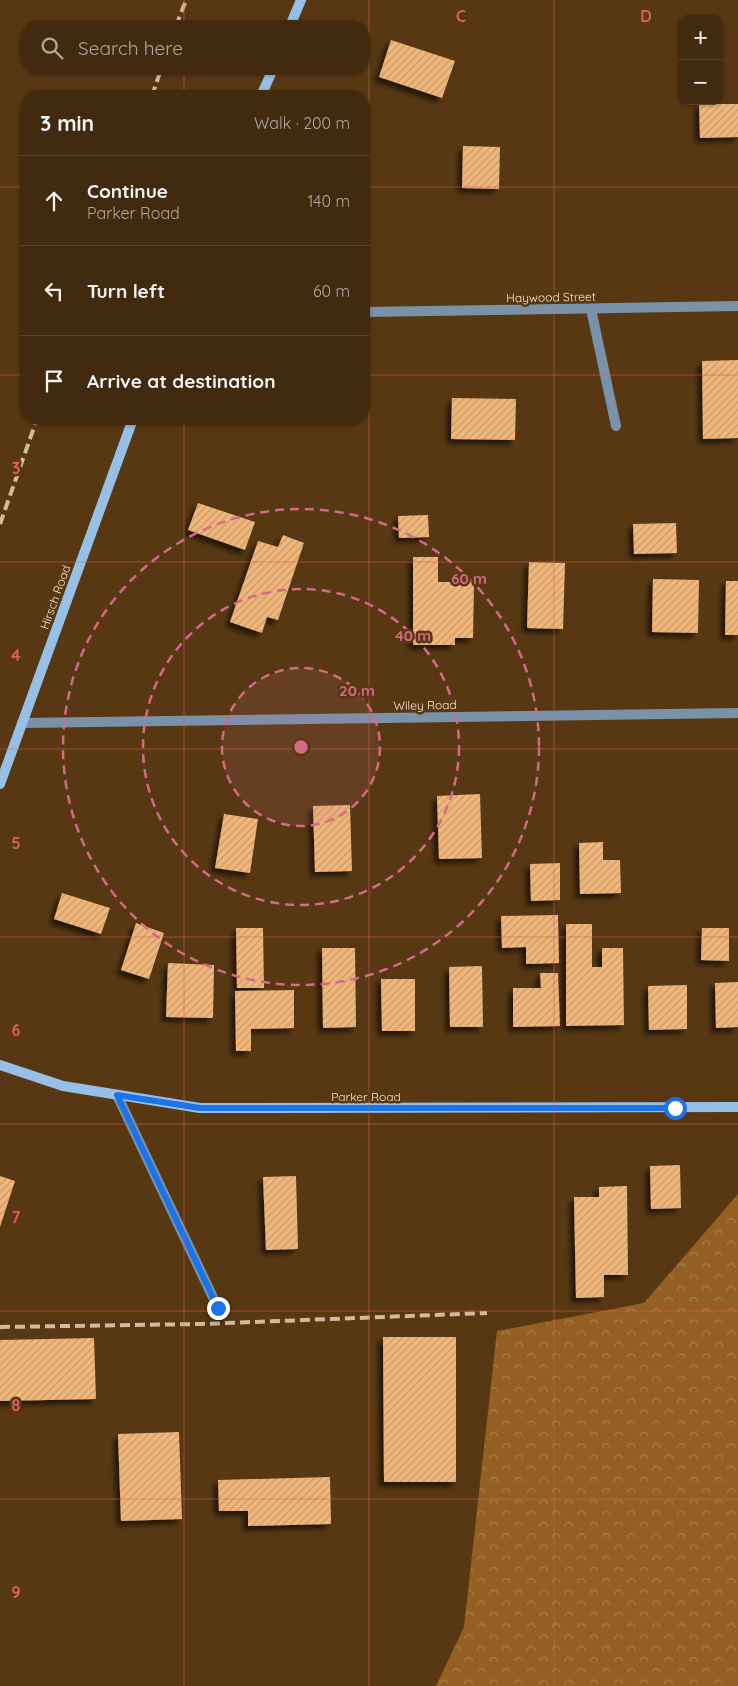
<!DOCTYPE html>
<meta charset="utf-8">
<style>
:root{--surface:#412a0e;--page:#483217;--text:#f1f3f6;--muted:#aea79e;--line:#5a462e}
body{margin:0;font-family:Quicksand,sans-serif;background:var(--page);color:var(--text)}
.controls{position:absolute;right:15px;top:15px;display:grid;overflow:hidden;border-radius:10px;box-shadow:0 1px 4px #0004}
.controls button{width:45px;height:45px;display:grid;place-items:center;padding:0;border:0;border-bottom:1px solid var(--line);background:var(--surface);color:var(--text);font:25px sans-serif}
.stop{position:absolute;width:15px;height:15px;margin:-11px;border:4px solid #1a73e8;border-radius:50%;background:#fff}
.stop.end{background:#1a73e8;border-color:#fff;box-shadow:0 1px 5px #0008}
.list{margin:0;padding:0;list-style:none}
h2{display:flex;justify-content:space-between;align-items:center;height:65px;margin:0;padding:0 20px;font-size:21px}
h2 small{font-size:16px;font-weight:400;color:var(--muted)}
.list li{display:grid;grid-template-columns:32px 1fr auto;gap:15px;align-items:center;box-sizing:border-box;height:90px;padding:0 20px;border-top:1px solid var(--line)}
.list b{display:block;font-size:19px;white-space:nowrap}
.list p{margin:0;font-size:16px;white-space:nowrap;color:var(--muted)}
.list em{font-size:16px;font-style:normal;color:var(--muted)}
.icon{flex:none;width:28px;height:28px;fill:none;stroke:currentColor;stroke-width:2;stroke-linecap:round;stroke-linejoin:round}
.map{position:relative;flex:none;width:738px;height:1686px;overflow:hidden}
.search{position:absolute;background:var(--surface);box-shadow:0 1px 4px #0004;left:20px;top:20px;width:350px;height:55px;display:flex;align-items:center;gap:12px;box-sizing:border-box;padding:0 18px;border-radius:20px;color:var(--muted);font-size:19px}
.panel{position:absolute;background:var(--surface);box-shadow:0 1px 4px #0004;left:20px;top:90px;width:350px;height:335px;border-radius:20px}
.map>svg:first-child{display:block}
.forest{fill:url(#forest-crowns)}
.building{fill:url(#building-hatch);filter:url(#shadow)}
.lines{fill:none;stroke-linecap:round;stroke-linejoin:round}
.lane{stroke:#7992aa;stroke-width:10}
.street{stroke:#7992aa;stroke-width:10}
.secondary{stroke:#97c0e6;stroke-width:10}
.rail{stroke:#d1baa2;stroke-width:4;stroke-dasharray:10 5;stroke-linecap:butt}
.route{stroke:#1a73e8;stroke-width:6}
.grid{fill:none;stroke:#df605a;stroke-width:1;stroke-opacity:0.55}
.ring{fill:none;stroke:#d66889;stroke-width:2.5;stroke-dasharray:9 6}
.labels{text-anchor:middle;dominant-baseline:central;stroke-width:5;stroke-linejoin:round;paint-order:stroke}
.street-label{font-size:12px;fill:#f5e1cd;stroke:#573813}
.grid-label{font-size:16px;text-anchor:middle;font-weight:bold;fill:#df605a;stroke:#573813;stroke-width:5;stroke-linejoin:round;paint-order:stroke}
.centre{fill:#d66889;stroke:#573813;stroke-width:2.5}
.ring-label{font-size:15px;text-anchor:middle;font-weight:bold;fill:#d66889;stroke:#573813;stroke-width:5;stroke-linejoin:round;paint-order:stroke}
</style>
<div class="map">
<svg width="738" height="1686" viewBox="0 0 738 1686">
<defs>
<pattern id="forest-crowns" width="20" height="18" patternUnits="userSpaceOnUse" patternTransform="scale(1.25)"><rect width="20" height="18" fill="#946021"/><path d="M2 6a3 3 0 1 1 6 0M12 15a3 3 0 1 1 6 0" fill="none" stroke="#a97e4a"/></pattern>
<pattern id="building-hatch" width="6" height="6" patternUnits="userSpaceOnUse" patternTransform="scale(1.25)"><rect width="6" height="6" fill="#f0b67a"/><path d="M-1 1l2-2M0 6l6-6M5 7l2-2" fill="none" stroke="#c69a6b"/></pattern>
<filter id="shadow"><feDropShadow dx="-4.5" dy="4.5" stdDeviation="2.5" flood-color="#0009"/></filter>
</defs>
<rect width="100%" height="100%" fill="#573813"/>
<path class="forest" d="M 738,1194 L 738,1686 L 436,1686 L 464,1627 L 497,1331 L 644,1303 Z"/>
<path class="building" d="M 391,40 L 455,61 L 442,98 L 379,77 Z
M 699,104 L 738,104 L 738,137 L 700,138 Z
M 463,146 L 500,147 L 499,189 L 462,188 Z
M 738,360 L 738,438 L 703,439 L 702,361 Z
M 452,398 L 516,399 L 515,440 L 451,439 Z
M 198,503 L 255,522 L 245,550 L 188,530 Z
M 428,515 L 429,537 L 399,538 L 398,516 Z
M 676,523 L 677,553 L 634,554 L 633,524 Z
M 283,535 L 304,543 L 278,620 L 267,617 L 262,633 L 230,622 L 258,541 L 278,547 Z
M 413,557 L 438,557 L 438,582 L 474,582 L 473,638 L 455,638 L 455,645 L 413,645 Z
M 529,562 L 565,563 L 563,629 L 527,628 Z
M 653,579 L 699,580 L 698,633 L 652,632 Z
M 726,581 L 738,581 L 738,635 L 725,635 Z
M 480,794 L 482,858 L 439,859 L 437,796 Z
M 350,805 L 352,871 L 315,872 L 313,806 Z
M 224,814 L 258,819 L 250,873 L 215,868 Z
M 603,842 L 603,860 L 620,860 L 621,893 L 580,894 L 579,843 Z
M 560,863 L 560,900 L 531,901 L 530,864 Z
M 62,893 L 110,908 L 101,934 L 54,919 Z
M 558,915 L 559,963 L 526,964 L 526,947 L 502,948 L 501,916 Z
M 136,923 L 164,933 L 149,979 L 121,970 Z
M 566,924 L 592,924 L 592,967 L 602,967 L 602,948 L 623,948 L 624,1025 L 566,1026 Z
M 236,928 L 263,928 L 264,988 L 237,988 Z
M 702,928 L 729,928 L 729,961 L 701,960 Z
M 322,948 L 355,948 L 356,1027 L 323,1028 Z
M 168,963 L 214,965 L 213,1018 L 166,1017 Z
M 482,966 L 483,1027 L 450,1027 L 449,967 Z
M 540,973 L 558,973 L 560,1026 L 513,1027 L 513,988 L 541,988 Z
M 381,979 L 415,979 L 415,1031 L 382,1031 Z
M 738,982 L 738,1027 L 716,1028 L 715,983 Z
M 687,985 L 687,1029 L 649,1030 L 648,986 Z
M 294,990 L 294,1028 L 251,1029 L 251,1051 L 236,1051 L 235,991 Z
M 680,1165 L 681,1208 L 651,1209 L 650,1166 Z
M 0,1176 L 15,1181 L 0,1227 Z
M 296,1176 L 298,1249 L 266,1250 L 263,1177 Z
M 627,1186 L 628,1275 L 604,1275 L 604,1297 L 576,1298 L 574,1197 L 599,1197 L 599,1187 Z
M 383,1337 L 456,1337 L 456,1482 L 384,1482 Z
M 94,1338 L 96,1399 L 0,1401 L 0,1340 Z
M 179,1432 L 182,1519 L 121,1521 L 118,1434 Z
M 330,1477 L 331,1524 L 248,1526 L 248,1511 L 219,1511 L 218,1480 Z"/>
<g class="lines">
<path class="lane" d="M 591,309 L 616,426
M 117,1095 L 218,1308"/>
<path class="street" d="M 364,312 L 738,306
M 22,723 L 738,713"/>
<path class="secondary" d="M 290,26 L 301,0
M 261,96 L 273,69
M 0,784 L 133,419
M 0,1065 L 63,1086 L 200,1108 L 738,1107"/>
<path class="rail" d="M 176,26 L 186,0
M 152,96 L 161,69
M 0,524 L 37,419
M 0,1327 L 201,1324 L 487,1313"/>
</g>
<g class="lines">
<path class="route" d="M 218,1308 L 117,1095 L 200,1108 L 675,1108"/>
</g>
<path class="grid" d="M 184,0 L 184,26M 369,0 L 369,1686M 554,0 L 554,1686M 184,69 L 184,96M 0,187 L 26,187M 364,187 L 738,187M 0,375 L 26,375M 364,375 L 738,375M 184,419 L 184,1686M 0,562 L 738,562M 0,749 L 738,749M 0,937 L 738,937M 0,1124 L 738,1124M 0,1311 L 738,1311M 0,1499 L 738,1499"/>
<circle cx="301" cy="747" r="79" fill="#d66889" fill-opacity=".12"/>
<g class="ring">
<circle cx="301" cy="747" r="79"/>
<circle cx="301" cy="747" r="158"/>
<circle cx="301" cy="747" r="238"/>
</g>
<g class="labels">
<g class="street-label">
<text transform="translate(551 297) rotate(-1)">Haywood Street</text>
<text transform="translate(55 597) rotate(-70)">Hirsch Road</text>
<text transform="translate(425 705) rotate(-1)">Wiley Road</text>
<text x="366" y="1096">Parker Road</text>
</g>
</g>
<g class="grid-label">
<text x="461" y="22">C</text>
<text x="646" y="22">D</text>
<text x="16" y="474">3</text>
<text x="16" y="661">4</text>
<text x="16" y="849">5</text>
<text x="16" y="1036">6</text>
<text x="16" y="1223">7</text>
<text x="16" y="1411">8</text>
<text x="16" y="1598">9</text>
</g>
<circle cx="301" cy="747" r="8" class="centre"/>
<g class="ring-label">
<text x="469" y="584">60 m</text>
<text x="413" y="641">40 m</text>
<text x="357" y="696">20 m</text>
</g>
</svg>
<div class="controls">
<button>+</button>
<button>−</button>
</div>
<div class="stop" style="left:675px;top:1108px"></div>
<div class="stop end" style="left:218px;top:1308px"></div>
<div class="search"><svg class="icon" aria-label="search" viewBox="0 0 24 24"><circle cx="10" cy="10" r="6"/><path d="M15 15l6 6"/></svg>Search here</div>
<section class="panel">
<h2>3 min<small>Walk · 200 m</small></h2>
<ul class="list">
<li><svg class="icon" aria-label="ahead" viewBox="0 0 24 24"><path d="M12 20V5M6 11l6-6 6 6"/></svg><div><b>Continue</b><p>Parker Road</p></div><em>140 m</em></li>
<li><svg class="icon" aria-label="left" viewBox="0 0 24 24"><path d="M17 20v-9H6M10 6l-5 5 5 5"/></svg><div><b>Turn left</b></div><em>60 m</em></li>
<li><svg class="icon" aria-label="arrive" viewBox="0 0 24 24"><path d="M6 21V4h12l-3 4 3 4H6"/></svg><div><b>Arrive at destination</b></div></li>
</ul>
</section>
</div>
